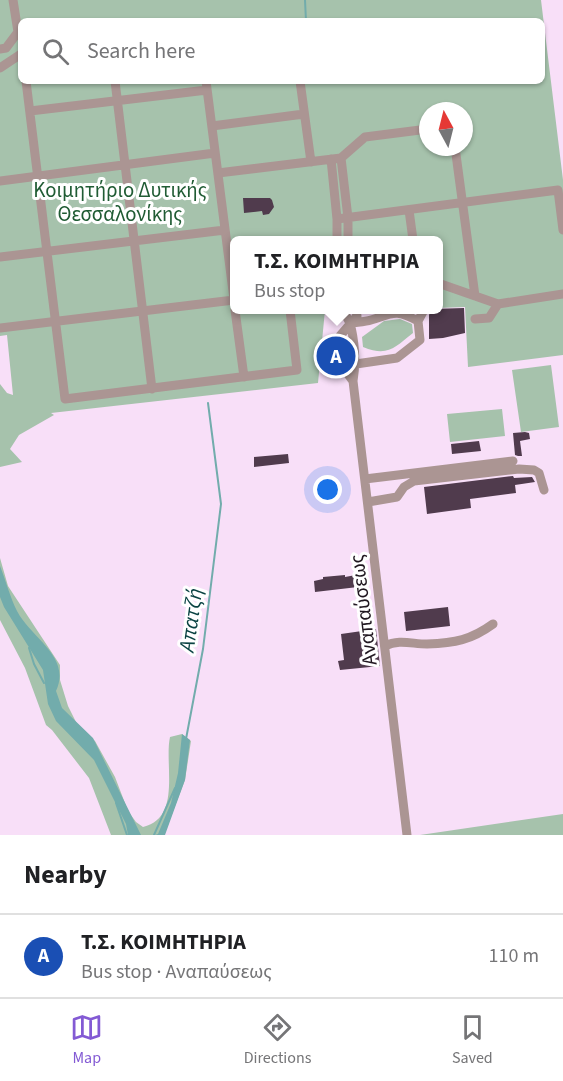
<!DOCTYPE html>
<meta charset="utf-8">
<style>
:root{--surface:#fff;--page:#f2f2f2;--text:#202124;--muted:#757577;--line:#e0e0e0;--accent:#835ad4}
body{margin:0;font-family:"Source Sans 3",sans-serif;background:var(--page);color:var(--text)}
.compass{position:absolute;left:419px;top:102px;width:54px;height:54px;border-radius:50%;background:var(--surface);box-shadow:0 2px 4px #0004;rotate:353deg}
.you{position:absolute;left:328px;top:490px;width:21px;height:21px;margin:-15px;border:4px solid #fff;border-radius:50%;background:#1a73e8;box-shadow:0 0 0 9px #1a73e833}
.badge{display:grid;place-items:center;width:39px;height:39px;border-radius:50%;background:var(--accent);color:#fff;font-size:20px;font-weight:700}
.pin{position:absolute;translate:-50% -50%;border:3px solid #fff;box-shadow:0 2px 6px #0006}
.popup{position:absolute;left:230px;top:236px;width:213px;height:78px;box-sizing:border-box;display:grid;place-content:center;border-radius:9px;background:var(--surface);filter:drop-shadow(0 2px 4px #0005);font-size:20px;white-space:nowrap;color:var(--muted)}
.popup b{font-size:22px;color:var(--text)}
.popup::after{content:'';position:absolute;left:50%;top:100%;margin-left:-12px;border:12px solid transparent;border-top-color:var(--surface)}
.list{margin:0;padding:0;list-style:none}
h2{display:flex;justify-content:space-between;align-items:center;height:78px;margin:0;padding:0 24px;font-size:26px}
h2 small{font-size:20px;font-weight:400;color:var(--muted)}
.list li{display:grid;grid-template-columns:39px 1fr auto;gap:18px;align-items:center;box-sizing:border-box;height:84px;padding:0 24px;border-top:2px solid var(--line)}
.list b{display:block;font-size:22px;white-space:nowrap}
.list p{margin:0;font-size:20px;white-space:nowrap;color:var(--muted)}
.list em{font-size:20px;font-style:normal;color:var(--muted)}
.icon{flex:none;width:33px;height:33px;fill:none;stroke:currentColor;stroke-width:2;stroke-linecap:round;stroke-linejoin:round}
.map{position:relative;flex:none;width:563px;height:835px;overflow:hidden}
.search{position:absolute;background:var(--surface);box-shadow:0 2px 4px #0004;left:18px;right:18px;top:18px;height:66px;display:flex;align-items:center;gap:15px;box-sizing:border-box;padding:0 21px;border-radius:9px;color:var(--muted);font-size:22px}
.sheet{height:162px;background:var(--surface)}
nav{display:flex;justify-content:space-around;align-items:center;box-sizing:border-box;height:84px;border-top:2px solid var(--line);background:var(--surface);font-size:16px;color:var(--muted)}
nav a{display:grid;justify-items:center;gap:3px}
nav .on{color:var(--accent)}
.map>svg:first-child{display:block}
.green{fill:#a6c2ac;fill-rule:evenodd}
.water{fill:#72acac}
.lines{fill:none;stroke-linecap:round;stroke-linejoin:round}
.stream{stroke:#72acac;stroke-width:2}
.building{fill:#503b4d}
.minor{stroke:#ab9593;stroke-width:9}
.labels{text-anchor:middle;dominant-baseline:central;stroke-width:6;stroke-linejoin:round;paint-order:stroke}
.park-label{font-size:21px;fill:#205c34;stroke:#fff}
.street-label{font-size:21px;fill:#201720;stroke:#fff}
.water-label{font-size:22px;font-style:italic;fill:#0b4343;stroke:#fff}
</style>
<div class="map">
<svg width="563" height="835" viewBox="0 0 563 835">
<rect width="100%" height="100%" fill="#f8dff8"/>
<path class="green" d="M 0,0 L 541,0 L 563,180 L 563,355 L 468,367 L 465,307 L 438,308 L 438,240 L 234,240 L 234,310 L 325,310 L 318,383 L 51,413 L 54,415 L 19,435 L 10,449 L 22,462 L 0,467 L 0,384 L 7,393 L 13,395 L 7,335 L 0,336 ZM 21,21 L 542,21 L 542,81 L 21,81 ZM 428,111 L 464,111 L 464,147 L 428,147 Z
M 400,319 L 412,324 L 413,333 C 394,348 388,357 363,347 L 362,337 L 384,321 Z
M 551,365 L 559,427 L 521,432 L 512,370 Z
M 502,409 L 505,436 L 450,442 L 447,414 Z
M 0,558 L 8,586 L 60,665 L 60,680 L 68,706 L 78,726 L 95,741 L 115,777 L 128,811 L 136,822 L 143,827 C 182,818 164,764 170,737 L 182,734 L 191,741 L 185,780 L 164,835 L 111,835 L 89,778 L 52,730 L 46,725 L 25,668 L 0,620 Z
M 563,814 L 563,835 L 420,835 Z"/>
<path class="water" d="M 0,566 C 6,581 10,597 17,611 C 31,638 72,657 56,691 L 62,708 L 93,738 L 141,835 L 128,835 L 126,824 L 94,760 L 56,721 L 48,704 L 43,670 L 4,607 L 0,597 Z
M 182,734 L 190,740 L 185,780 L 165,835 L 155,835 L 158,834 L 171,803 L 178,773 Z"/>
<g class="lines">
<path class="stream" d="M 305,0 L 306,21
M 29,648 L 34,664 L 44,683
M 186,739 L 203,649 L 221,504 L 208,403
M 116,803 L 127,835
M 154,835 L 175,788"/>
</g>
<path class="building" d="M 243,198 L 270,198 L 272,200 L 274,207 L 269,214 L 263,215 L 262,211 L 244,213 Z
M 464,308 L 465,333 L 443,338 L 429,339 L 429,315 L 431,309 Z
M 525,432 L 529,433 L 530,439 L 520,441 L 522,456 L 518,456 L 515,455 L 513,433 Z
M 479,441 L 481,451 L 452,454 L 451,444 Z
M 288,454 L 289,463 L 254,467 L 254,457 Z
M 513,476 L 514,478 L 532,477 L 535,482 L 515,485 L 516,493 L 470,499 L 471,508 L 427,514 L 424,487 Z
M 345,575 L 345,577 L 356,575 L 358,587 L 315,592 L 314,581 L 323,579 L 323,577 Z
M 448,607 L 450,626 L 406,631 L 404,612 Z
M 376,629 L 380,666 L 340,670 L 338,661 L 344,660 L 341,634 Z"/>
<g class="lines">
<path class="minor" d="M 0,49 L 6,48 L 18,32 L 13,0
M 0,68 L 21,54
M 26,81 L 65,399 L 297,370 L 290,310
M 115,81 L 152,389
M 206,81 L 234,299
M 300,81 L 311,162
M 30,111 L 207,90
M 212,126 L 304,114
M 455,147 L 475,296
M 341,158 L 348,218 L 348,240
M 331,159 L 337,219 L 337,240
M 218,173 L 341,158 L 365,137 L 428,129
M 0,181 L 215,153
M 409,210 L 413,240
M 337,219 L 558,190 L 563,230
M 0,257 L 225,230
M 438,283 L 498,304 L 563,294
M 235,310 L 244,377
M 344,310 C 345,317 350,320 351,327 C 355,345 356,363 353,381 L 407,835
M 475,319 L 489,318 L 498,304
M 418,321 L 424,310
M 351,323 C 357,322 365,322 371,320 C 394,313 395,309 418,321 L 420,340 L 397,358 L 356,364
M 0,328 L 234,300
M 353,381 L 342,366 L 339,337 L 357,316 L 356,310
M 365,479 L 513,461
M 368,502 L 397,497 L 404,487 L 414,481 L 519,469 L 534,470 L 539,473 L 544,490
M 385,646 C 399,639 412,644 427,644 C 455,643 471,640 493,624"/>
</g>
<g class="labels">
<g class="park-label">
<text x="120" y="190">Κοιμητήριο Δυτικής<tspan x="120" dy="24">Θεσσαλονίκης</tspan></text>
</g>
<g class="street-label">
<text transform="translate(363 610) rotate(-97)">Αναπαύσεως</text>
</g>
<g class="water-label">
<text transform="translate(191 620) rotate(-82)">Απατζή</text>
</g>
</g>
</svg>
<svg class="compass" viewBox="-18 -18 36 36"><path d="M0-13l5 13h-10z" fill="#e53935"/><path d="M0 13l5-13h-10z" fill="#757577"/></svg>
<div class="you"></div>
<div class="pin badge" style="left:336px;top:356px;background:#1a4fb4">A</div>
<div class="popup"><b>Τ.Σ. ΚΟΙΜΗΤΗΡΙΑ</b>Bus stop</div>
<div class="search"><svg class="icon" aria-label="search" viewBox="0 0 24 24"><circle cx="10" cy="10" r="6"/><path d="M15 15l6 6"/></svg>Search here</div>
</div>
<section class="sheet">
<h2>Nearby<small></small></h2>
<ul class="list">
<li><span class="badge" style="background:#1a4fb4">A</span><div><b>Τ.Σ. ΚΟΙΜΗΤΗΡΙΑ</b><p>Bus stop · Αναπαύσεως</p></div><em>110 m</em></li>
</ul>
</section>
<nav>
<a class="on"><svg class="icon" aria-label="map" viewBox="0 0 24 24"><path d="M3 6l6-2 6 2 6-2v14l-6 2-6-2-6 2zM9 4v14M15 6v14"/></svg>Map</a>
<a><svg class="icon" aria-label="directions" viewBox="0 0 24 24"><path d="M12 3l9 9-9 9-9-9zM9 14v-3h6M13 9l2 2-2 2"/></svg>Directions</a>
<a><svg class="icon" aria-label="saved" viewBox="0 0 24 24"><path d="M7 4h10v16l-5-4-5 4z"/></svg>Saved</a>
</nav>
